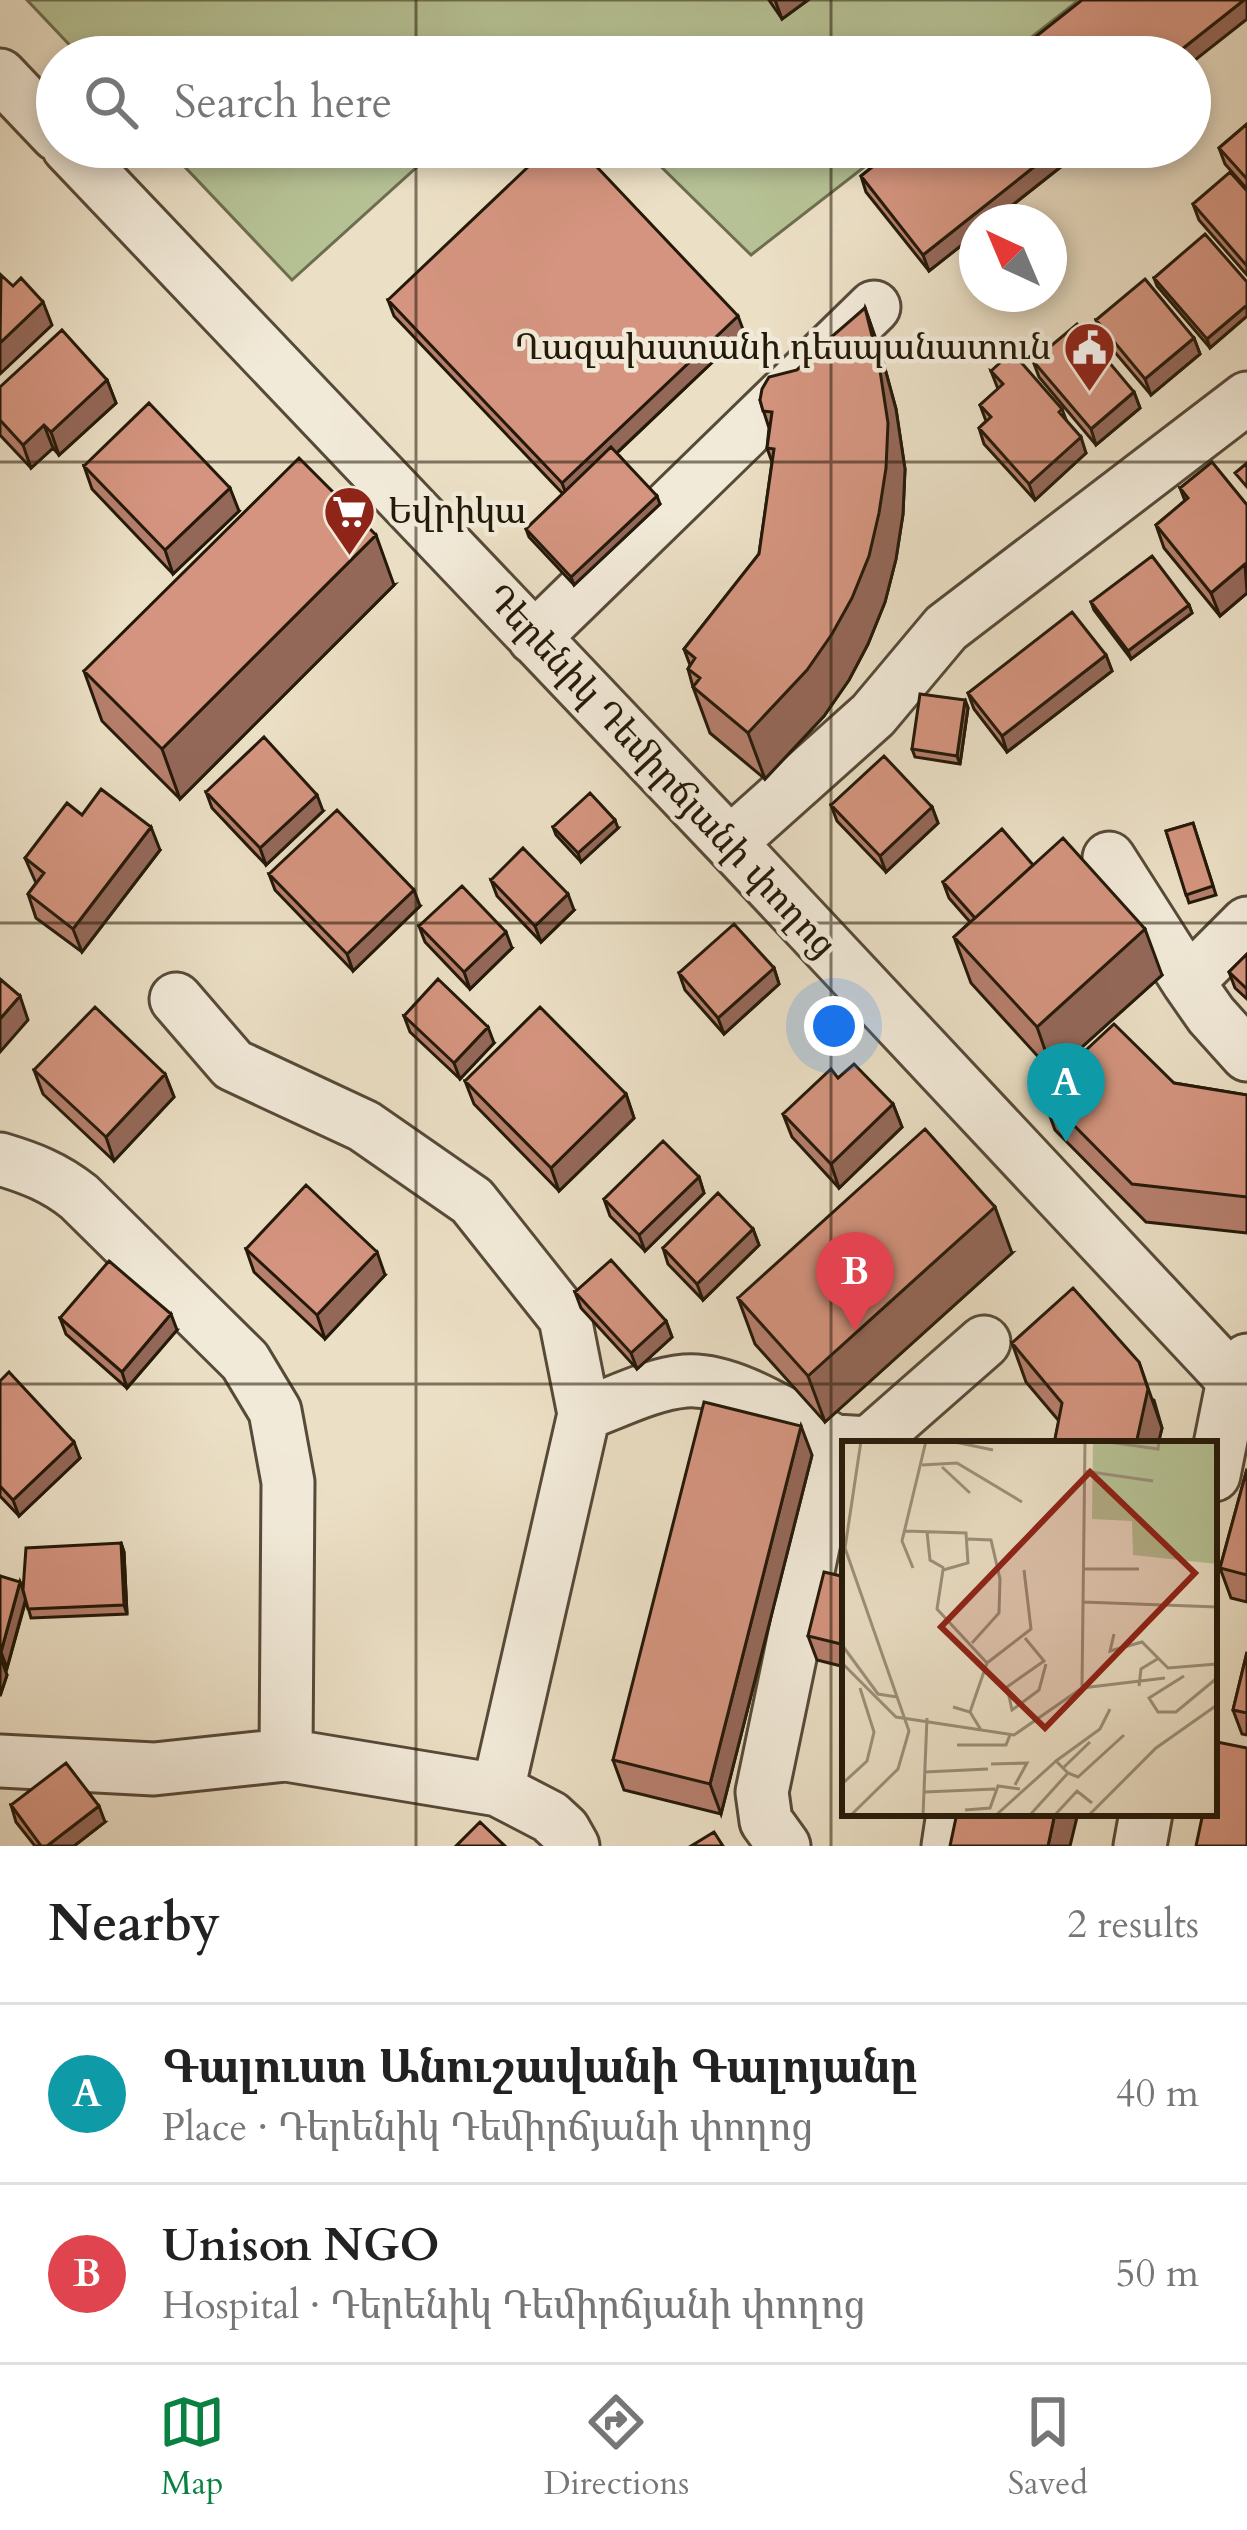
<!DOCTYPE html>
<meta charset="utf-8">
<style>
:root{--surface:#fff;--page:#f6f6f6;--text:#222;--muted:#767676;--line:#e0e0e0;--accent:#0b8043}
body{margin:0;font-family:Cardo,"Noto Serif Armenian",serif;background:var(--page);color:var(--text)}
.compass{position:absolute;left:959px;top:204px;width:108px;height:108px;border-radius:50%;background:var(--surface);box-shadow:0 6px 18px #0003;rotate:316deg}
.you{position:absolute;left:834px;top:1026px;width:42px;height:42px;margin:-30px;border:9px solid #fff;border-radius:50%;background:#1a73e8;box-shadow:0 0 0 18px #1a73e833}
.badge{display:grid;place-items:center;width:78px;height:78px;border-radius:50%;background:var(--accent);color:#fff;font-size:39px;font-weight:700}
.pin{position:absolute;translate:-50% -99px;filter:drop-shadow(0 3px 6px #0008)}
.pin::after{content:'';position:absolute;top:63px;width:42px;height:36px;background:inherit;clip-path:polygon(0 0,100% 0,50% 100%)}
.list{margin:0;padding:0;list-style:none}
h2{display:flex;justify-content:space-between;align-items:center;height:156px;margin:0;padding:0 48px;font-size:51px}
h2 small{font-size:39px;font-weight:400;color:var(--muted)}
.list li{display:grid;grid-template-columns:78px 1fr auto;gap:36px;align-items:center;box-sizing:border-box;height:180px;padding:0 48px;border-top:3px solid var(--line)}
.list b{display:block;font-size:45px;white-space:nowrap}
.list p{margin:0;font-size:39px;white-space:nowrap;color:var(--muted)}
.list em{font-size:39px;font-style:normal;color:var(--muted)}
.icon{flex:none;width:66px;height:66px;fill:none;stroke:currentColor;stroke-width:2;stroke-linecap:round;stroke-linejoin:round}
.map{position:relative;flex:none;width:1247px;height:1846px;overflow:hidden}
.search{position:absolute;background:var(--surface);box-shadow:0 6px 18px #0003;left:36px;right:36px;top:36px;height:132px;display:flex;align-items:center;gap:30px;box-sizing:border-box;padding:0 42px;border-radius:66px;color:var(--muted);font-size:45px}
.sheet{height:516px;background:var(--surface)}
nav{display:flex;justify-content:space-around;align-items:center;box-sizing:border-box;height:168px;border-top:3px solid var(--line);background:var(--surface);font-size:33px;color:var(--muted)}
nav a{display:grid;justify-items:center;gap:6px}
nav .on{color:var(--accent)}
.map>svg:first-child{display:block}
.green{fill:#b6c295;stroke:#6d6e4f;stroke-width:3}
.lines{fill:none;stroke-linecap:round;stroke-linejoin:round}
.minor-casing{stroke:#564a38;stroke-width:57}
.minor{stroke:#f2ead9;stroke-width:51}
.wall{fill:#b67f6d;stroke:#241909;stroke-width:3}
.shaded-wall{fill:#946859;stroke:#241909;stroke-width:3}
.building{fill:#d4947f;stroke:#241909;stroke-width:3}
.grid{fill:none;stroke:#241909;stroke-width:3;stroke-opacity:0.55}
.labels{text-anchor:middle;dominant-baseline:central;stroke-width:9;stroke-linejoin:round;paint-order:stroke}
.poi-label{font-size:36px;fill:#241909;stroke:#f2ead9;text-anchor:end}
.street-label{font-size:36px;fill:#241909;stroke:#f2ead9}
.inset-road{fill:none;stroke:#9b907a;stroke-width:3}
.view{fill:#8f2418;fill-opacity:0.15;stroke:#8f2418;stroke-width:6}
.inset-edge{fill:none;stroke:#241909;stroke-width:6}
</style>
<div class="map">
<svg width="1247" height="1846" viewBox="0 0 1247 1846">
<rect width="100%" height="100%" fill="#ebdfc5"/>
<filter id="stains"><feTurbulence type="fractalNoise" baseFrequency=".00167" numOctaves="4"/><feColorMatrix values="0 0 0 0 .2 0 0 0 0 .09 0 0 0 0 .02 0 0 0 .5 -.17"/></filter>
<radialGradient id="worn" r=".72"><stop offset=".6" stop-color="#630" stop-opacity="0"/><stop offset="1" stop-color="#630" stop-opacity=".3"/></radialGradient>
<path class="green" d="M 27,0 L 1079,0 L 1006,57 L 549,57 L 544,52 L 538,57 L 81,57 Z
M 166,147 L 439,147 L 292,280 Z
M 641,147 L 890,147 L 751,255 Z"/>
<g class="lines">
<defs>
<path id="minor" d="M 0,75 L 57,135
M 68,147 L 730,843 L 1233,1380
M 534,638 L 874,307
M 730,843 L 873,715 L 946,628 L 1247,398
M 1109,858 L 1188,982 L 1247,923
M 1188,982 L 1211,1015 L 1247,1055
M 176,999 L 233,1065 L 364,1126 L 472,1201 L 565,1318 L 584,1414 L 498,1790
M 0,1159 C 30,1168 54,1177 79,1197 L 245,1361 L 275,1411 L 288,1482 L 286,1755
M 584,1414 C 615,1403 651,1384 685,1381 C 732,1377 793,1420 835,1441 L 762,1792 L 766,1821 L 784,1846
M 835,1441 L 869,1443 L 984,1342
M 1214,1475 L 1233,1380 L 1247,1360
M 0,1761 L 154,1769 L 286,1755 L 498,1790 L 550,1817 L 564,1830 L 573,1846
M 948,1846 L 953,1813
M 1140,1846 L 1146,1813"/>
</defs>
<use href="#minor" class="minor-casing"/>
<use href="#minor" class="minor"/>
</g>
<path class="wall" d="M 769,0 L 808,0 L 782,19 Z
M 1247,124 L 1247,189 L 1225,164 L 1219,148 Z
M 897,147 L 1086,147 L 991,222 L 977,222 L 977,233 L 929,271 L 866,192 L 861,176 Z
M 1247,191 L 1247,275 L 1199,220 L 1193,204 Z
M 1154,278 L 1247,282 L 1247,316 L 1210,348 L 1157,286 Z
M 388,300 L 744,332 L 617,453 L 660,504 L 574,585 L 529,537 L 526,529 L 563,494 L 394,316 Z
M 865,308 L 881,354 L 896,409 L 905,469 L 903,514 L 896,559 L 885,602 L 868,644 L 849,680 L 824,716 L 765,779 L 710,733 L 693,687 L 688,669 L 690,665 L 684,649 L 759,554 L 772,462 L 767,448 L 769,428 L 760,400 L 797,370 Z
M 1096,320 L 1194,338 L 1200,354 L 1151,395 L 1102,337 Z
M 1033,361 L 1134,392 L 1140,408 L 1096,445 L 1039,377 Z
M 991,371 L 1062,409 L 1067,422 L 1086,453 L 1035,500 L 984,444 L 979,428 L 986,421 L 980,405 L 998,389 Z
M 107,380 L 116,403 L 59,455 L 53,448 L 31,468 L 0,435 L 0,387 Z
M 84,466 L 239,511 L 173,574 L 92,489 Z
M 1180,488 L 1247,505 L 1247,593 L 1220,616 L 1164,548 L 1156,525 L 1185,501 Z
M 394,585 L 180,799 L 102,721 L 84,671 Z
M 1091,602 L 1189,605 L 1192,613 L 1131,659 L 1094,610 Z
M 1106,655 L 1112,671 L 1007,752 L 974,709 L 968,693 Z
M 965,700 L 968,708 L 960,764 L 915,757 L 912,749 Z
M 206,792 L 323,811 L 266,865 L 212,808 Z
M 831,805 L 932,807 L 938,823 L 886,872 L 837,821 Z
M 82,815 L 160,850 L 82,952 L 36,918 L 28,894 L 36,883 L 25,858 Z
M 1193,823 L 1216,895 L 1189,903 L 1166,831 Z
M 553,827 L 618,828 L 581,862 L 556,835 Z
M 1033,865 L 1162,975 L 1053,1073 L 971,983 L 954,937 L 970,922 L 949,898 L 943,882 Z
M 269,874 L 420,906 L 353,971 L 275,890 Z
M 491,880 L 574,910 L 541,942 L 497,896 Z
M 419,926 L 512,948 L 470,989 L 425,942 Z
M 1247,954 L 1247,999 L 1235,988 L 1229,972 Z
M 774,968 L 779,984 L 724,1034 L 685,990 L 679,973 Z
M 404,1016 L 494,1043 L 460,1079 L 410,1032 Z
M 34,1070 L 165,1074 L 174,1097 L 114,1161 L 43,1094 Z
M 838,1078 L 893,1104 L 902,1127 L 839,1188 L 792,1137 L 783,1114 Z
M 465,1081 L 626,1094 L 634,1118 L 559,1191 L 474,1104 Z
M 1174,1083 L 1247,1095 L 1247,1233 L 1146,1222 L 1055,1130 L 1041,1092 Z
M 699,1177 L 704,1193 L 645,1251 L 610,1216 L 604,1199 Z
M 753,1229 L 759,1245 L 703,1300 L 668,1264 L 663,1248 Z
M 246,1249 L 385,1275 L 325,1339 L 254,1272 Z
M 1012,1253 L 825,1422 L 755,1344 L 738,1298 Z
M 575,1292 L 666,1321 L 672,1337 L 637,1369 L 581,1308 Z
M 60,1318 L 177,1330 L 127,1388 L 66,1334 Z
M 1012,1343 L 1154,1400 L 1162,1428 L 1158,1444 L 1054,1444 L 1059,1421 L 1026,1382 Z
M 0,1381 L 80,1458 L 19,1516 L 0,1496 Z
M 812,1455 L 721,1814 L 624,1790 L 613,1760 Z
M 1247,1469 L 1247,1602 L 1231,1598 L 1220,1568 Z
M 121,1543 L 124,1552 L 127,1614 L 31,1618 L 26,1600 L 7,1668 L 4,1667 L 7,1675 L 0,1696 L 0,1576 L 23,1590 Z
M 845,1577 L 845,1667 L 817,1660 L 808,1636 Z
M 1247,1652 L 1247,1735 L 1242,1734 L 1233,1710 Z
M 11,1805 L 105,1822 L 74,1846 L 35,1846 L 16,1822 Z"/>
<path class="shaded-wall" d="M 775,0 L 808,0 L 782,19 Z
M 1244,0 L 1247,0 L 1247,19 L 1190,64 L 1190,57 L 1172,57 Z
M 1059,147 L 1086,147 L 991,222 L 977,222 L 977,233 L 929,271 L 923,255 Z
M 43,302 L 52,325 L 0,374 L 0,343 Z
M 1247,305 L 1247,316 L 1210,348 L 1207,339 Z
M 865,308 L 881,354 L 896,409 L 905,469 L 903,514 L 896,559 L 885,602 L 868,644 L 849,680 L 824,716 L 765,779 L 748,733 Z
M 738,316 L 744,332 L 568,499 L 562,483 Z
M 1194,338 L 1200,354 L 1151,395 L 1145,379 Z
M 107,380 L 116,403 L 59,455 L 51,432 Z
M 1134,392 L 1140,408 L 1096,445 L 1091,429 Z
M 44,425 L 53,448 L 31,468 L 23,445 Z
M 1081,437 L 1086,453 L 1035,500 L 1029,484 Z
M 230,488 L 239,511 L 173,574 L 165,550 Z
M 657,496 L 660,504 L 574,585 L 571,577 Z
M 376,535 L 394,585 L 180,799 L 162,749 Z
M 1245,564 L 1247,593 L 1220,616 L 1211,593 Z
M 1189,605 L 1192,613 L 1131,659 L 1128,651 Z
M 1106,655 L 1112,671 L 1007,752 L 1002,736 Z
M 965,700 L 968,708 L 960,764 L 957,756 Z
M 317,795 L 323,811 L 266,865 L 260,848 Z
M 932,807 L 938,823 L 886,872 L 880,856 Z
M 615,820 L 618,828 L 581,862 L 578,853 Z
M 151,827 L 160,850 L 82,952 L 73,929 Z
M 414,890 L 420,906 L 353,971 L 347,954 Z
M 568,894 L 574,910 L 541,942 L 535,926 Z
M 1145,929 L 1162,975 L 1053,1073 L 1037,1027 Z
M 506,932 L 512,948 L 470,989 L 464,972 Z
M 774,968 L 779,984 L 724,1034 L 718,1018 Z
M 20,996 L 28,1020 L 0,1052 L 0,1019 Z
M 488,1027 L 494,1043 L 460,1079 L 454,1063 Z
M 165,1074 L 174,1097 L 114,1161 L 106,1137 Z
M 626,1094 L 634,1118 L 559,1191 L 551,1168 Z
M 893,1104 L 902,1127 L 839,1188 L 831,1164 Z
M 699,1177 L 704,1193 L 645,1251 L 639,1235 Z
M 995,1207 L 1012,1253 L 825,1422 L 808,1376 Z
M 753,1229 L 759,1245 L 703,1300 L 697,1284 Z
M 377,1252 L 385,1275 L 325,1339 L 317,1315 Z
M 171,1314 L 177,1330 L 127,1388 L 122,1372 Z
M 666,1321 L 672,1337 L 637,1369 L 631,1353 Z
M 1139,1362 L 1162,1428 L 1158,1444 L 1136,1444 Z
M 801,1426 L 812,1455 L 721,1814 L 710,1784 Z
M 74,1442 L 80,1458 L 19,1516 L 13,1500 Z
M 121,1543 L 124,1552 L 127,1614 L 124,1605 Z
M 20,1582 L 26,1598 L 7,1668 L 1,1652 Z
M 1,1659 L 7,1675 L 0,1696 L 0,1662 Z
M 99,1806 L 105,1822 L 74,1846 L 47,1846 Z
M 1055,1813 L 1078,1813 L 1070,1846 L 1048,1846 Z"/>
<path class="building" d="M 1082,0 L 1244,0 L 1172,57 L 1010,57 Z
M 1247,124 L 1247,179 L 1219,148 Z
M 549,147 L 578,147 L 738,316 L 562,483 L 388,300 Z
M 897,147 L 1059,147 L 923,255 L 861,176 Z
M 1230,172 L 1247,191 L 1247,266 L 1193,204 Z
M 1205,234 L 1247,282 L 1247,305 L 1207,339 L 1154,278 Z
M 1,275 L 13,286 L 21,278 L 43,302 L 0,343 Z
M 1145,279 L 1194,338 L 1145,379 L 1096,320 Z
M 865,308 L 879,364 L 888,423 L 886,468 L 879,513 L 869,556 L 852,598 L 832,634 L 807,670 L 748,733 L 693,687 L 700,678 L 688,669 L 695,658 L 684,649 L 759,554 L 774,449 L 767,448 L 772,412 L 763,411 L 760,400 L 762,389 L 769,377 L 797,370 L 808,359 L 817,339 L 828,340 Z
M 1077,324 L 1134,392 L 1091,429 L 1033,361 Z
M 62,330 L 107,380 L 51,432 L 44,425 L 23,445 L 0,420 L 0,387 Z
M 1012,352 L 1062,409 L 1059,412 L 1081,437 L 1029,484 L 979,428 L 991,417 L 980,405 L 1003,384 L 991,371 Z
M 149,403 L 230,488 L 165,550 L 84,466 Z
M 611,447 L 657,496 L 571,577 L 526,529 Z
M 299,458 L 376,535 L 162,749 L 84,671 Z
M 1212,462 L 1247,505 L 1247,566 L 1245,564 L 1211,593 L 1156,525 L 1188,498 L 1180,488 Z
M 1247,463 L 1247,487 L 1235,473 Z
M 1152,556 L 1189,605 L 1128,651 L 1091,602 Z
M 1072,612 L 1106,655 L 1002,736 L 968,693 Z
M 920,694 L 965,700 L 957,756 L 912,749 Z
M 264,737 L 317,795 L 260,848 L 206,792 Z
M 884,756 L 932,807 L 880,856 L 831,805 Z
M 101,789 L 151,827 L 73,929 L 28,894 L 44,873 L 25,858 L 67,803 L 82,815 Z
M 590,793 L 615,820 L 578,853 L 553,827 Z
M 337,810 L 414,890 L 347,954 L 269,874 Z
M 1193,823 L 1213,886 L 1186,895 L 1166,831 Z
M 1002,829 L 1033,865 L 975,918 L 943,882 Z
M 1063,838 L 1145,929 L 1037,1027 L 954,937 Z
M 523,848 L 568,894 L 535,926 L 491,880 Z
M 462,886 L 506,932 L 464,972 L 419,926 Z
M 734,924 L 774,968 L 718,1018 L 679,973 Z
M 1247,954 L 1247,989 L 1229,972 Z
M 0,979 L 20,996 L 0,1019 Z
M 438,979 L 488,1027 L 454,1063 L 404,1016 Z
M 95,1007 L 165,1074 L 106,1137 L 34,1070 Z
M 540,1007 L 626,1094 L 551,1168 L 465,1081 Z
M 1114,1024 L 1174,1083 L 1247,1095 L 1247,1197 L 1132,1184 L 1041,1092 Z
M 854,1064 L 893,1104 L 831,1164 L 783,1114 L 831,1069 L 838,1078 Z
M 925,1129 L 995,1207 L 808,1376 L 738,1298 Z
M 663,1141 L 699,1177 L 639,1235 L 604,1199 Z
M 306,1185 L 377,1252 L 317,1315 L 246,1249 Z
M 718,1193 L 753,1229 L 697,1284 L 663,1248 Z
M 611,1260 L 666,1321 L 631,1353 L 575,1292 Z
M 109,1261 L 171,1314 L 122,1372 L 60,1318 Z
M 1073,1288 L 1139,1362 L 1148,1389 L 1136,1444 L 1054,1444 L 1062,1403 L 1012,1343 Z
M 9,1372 L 74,1442 L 13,1500 L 0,1486 L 0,1381 Z
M 704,1402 L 801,1426 L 710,1784 L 613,1760 Z
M 1247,1469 L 1247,1575 L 1220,1568 Z
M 121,1543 L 124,1605 L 28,1609 L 23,1590 L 26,1548 Z
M 824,1572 L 845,1577 L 845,1645 L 808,1636 Z
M 0,1576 L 20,1582 L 1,1652 L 0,1652 Z
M 1247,1652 L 1247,1713 L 1233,1710 Z
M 1217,1742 L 1247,1748 L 1247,1846 L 1196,1846 L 1203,1813 L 1214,1813 L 1214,1755 Z
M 66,1763 L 99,1806 L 47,1846 L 41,1846 L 11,1805 Z
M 957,1813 L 1055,1813 L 1048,1846 L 950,1846 Z
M 480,1822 L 505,1846 L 456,1846 Z
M 714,1832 L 723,1846 L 691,1846 Z"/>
<path class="grid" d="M 416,0 L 416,57M 831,0 L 831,57M 416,147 L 416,1846M 831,147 L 831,1846M 0,462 L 1247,462M 0,923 L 1247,923M 0,1384 L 1247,1384"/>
<defs>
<symbol id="civic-pin" viewBox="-11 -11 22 30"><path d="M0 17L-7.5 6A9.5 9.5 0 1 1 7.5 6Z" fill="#8f2418" stroke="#f2ead9"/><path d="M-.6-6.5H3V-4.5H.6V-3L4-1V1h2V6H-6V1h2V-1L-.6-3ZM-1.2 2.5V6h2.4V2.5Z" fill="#fff"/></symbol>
<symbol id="supermarket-pin" viewBox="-11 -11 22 30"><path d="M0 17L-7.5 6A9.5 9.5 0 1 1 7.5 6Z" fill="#8f2418" stroke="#f2ead9"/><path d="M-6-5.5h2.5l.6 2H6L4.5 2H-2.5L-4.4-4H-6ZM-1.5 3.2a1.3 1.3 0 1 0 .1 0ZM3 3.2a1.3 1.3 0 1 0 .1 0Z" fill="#fff"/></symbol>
</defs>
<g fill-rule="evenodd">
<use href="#civic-pin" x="1060" y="318" width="59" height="81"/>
<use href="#supermarket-pin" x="320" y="482" width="59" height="81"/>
</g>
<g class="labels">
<g class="poi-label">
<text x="1051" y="347">Ղազախստանի դեսպանատուն</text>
<text x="388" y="511" text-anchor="start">Եվրիկա</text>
</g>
<g class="street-label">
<text transform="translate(661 771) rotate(47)">Դերենիկ Դեմիրճյանի փողոց</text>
</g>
</g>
<g transform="translate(842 1441)">
<rect width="375" height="375" fill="#ebdfc5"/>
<path d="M 251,0 L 375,0 L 375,123 L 291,114 L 290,80 L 250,78 Z" fill="#b6c295"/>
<path class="inset-road" d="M 108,0 L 151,9M 260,0 L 316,8 L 317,0M 80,24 L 115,22 L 180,61M 100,26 L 128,52M 242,30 L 311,40M 63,90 L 124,92 L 126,122 L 101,129 L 95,168 L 145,222M 85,91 L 88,119 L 102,127M 126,98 L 149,99 L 158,138 L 157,172 L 130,202M 71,127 L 60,100 L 84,0M 242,128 L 297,128M 241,161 L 375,166M 272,193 L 268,210 L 300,201 L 326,227 L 375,223M 183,197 L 202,220 L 165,246 L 170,269 L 197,249 L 204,223M 0,204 L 36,253 L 55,256M 0,222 L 54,276 L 172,294 L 240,247 L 323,237M 342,235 L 307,257 L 316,271 L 334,271 L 375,237M 297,245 L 299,228 L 317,217M 240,247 L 243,0M 111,266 L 128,271 L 139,289M 128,271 L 145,222 L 189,188 L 182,129M 115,304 L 164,304 L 168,294M 149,323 L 185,322 L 173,344M 221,327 L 248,301M 83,331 L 146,328M 226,332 L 236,336 L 282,294M 0,343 L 25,320 L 32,291 L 18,247M 83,351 L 153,348M 123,369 L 148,367 L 156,345 L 178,348M 8,375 L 56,328 L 67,290 L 3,107 L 19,0M 81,375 L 85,277M 153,375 L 214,320M 187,375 L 226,332 L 214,320 L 258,288 L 268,268M 212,375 L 235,350 L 250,362M 246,375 L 314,307 L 375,264"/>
<path class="view" d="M 248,31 L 353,132 L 203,287 L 99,186 Z"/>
<rect width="375" height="375" class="inset-edge"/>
</g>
<rect width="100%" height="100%" filter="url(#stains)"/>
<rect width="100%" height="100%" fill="url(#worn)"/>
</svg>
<svg class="compass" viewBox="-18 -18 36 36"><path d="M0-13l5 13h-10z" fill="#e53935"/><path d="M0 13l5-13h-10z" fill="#767676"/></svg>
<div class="you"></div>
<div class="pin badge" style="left:1066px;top:1142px;background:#0f9aa8">A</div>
<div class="pin badge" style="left:855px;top:1331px;background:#e0444e">B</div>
<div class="search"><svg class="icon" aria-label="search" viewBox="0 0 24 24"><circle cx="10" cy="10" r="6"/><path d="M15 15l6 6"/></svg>Search here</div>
</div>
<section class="sheet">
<h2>Nearby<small>2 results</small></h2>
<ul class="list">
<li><span class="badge" style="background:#0f9aa8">A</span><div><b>Գալուստ Անուշավանի Գալոյանը</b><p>Place · Դերենիկ Դեմիրճյանի փողոց</p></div><em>40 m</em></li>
<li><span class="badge" style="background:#e0444e">B</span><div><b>Unison NGO</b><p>Hospital · Դերենիկ Դեմիրճյանի փողոց</p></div><em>50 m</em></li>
</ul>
</section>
<nav>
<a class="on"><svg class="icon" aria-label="map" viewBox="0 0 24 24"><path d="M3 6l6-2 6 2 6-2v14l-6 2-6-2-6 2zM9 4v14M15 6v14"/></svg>Map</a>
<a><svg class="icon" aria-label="directions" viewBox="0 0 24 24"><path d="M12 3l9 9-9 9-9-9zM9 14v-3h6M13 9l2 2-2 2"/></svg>Directions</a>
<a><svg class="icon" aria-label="saved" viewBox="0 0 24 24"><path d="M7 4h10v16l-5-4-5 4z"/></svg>Saved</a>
</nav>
